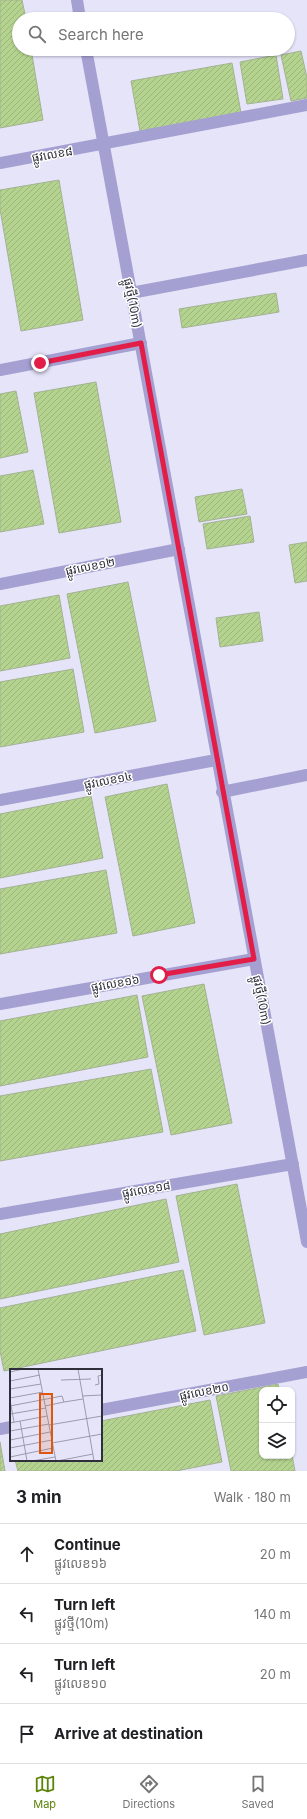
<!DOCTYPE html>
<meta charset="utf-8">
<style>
:root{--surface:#fff;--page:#f6f6f6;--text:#202124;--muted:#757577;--line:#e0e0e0;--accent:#5c840a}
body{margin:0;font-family:Inter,"Noto Sans Khmer",sans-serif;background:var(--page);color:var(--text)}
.controls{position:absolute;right:12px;bottom:12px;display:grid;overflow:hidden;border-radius:8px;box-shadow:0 1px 3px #0004}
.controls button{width:36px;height:36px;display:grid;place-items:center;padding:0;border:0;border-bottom:1px solid var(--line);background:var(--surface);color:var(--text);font:20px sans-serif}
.stop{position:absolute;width:12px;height:12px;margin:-9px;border:3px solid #e11d48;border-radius:50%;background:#fff}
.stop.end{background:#e11d48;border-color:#fff;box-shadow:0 1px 4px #0008}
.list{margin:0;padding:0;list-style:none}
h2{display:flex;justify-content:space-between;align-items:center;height:52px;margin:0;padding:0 16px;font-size:17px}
h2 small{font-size:13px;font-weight:400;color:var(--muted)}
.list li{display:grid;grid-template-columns:26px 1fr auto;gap:12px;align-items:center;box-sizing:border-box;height:60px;padding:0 16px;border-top:1px solid var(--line)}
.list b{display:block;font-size:15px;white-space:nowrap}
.list p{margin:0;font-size:13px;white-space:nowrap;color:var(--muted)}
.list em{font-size:13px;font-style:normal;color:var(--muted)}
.icon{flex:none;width:22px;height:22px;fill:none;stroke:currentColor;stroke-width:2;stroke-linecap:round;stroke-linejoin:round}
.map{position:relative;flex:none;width:307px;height:1471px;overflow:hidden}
.search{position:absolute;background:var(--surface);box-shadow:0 1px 3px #0004;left:12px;right:12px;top:12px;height:44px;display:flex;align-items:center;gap:10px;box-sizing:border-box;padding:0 14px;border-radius:22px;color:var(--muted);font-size:15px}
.sheet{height:292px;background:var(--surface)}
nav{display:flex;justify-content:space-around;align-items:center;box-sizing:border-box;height:56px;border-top:1px solid var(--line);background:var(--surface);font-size:11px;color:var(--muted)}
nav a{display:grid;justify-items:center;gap:2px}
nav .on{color:var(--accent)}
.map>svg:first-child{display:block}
.building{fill:url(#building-hatch);stroke:#a3b292}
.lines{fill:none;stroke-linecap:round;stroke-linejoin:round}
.street{stroke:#a4a0d1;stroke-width:12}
.route{stroke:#e11d48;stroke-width:5}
.labels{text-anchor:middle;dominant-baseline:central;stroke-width:3;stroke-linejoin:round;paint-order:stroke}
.street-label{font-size:12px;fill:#2f2e3b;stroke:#fff}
.inset-road{fill:none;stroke:#9c9bad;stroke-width:1}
.view{fill:#df570e;fill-opacity:0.15;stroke:#df570e;stroke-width:2}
.inset-edge{fill:none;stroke:#2f2e3b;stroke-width:2}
</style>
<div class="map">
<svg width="307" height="1471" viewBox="0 0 307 1471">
<defs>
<pattern id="building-hatch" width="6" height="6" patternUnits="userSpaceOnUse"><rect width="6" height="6" fill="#b4d38f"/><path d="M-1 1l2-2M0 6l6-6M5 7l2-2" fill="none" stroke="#9bb57c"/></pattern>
</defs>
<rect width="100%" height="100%" fill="#e5e4f9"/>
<path class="building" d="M 0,0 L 22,0 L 26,19 L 19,19 L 19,49 L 31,49 L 43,120 L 0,128 Z
M 301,51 L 307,78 L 307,98 L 291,101 L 281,55 Z
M 276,55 L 283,99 L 247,104 L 240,62 Z
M 232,63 L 241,113 L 140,131 L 131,81 Z
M 59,180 L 83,320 L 21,331 L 0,209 L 0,190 Z
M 276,293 L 279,312 L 182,328 L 179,309 Z
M 96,382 L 121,522 L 59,533 L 34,393 Z
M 16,391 L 28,452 L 0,458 L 0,394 Z
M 33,470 L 44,524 L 0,532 L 0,476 Z
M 242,489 L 247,514 L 199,522 L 195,497 Z
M 250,516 L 254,542 L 207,549 L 203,524 Z
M 307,542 L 307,581 L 295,583 L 289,545 Z
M 128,582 L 156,721 L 95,733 L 67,594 Z
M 59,595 L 70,658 L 0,671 L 0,606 Z
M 259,612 L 263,641 L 220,647 L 216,618 Z
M 73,669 L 84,732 L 0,747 L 0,682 Z
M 167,784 L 195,923 L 133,936 L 105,797 Z
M 91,796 L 103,858 L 0,878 L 0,814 Z
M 106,870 L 117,933 L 0,954 L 0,889 Z
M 204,984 L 232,1123 L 171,1135 L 142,996 Z
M 137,995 L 148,1057 L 0,1086 L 0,1021 Z
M 151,1069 L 163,1132 L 0,1161 L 0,1096 Z
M 237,1184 L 265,1323 L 204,1335 L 176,1196 Z
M 166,1199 L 179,1262 L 0,1299 L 0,1234 Z
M 183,1270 L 196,1331 L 4,1371 L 0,1351 L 0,1308 Z
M 278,1384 L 279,1390 L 262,1390 L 262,1456 L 292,1455 L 295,1471 L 231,1471 L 216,1396 Z
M 210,1400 L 222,1462 L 176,1471 L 18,1471 L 15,1460 L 101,1460 L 101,1421 Z
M 0,1442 L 5,1471 L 0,1471 Z"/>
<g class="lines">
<path class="street" d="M 77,0 L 80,19
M 86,49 L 307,1242
M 0,163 L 307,105
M 131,293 L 307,260
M 0,370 L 141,343
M 0,584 L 179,549
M 222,792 L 307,775
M 0,800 L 216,760
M 0,1004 L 254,959
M 0,1214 L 293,1164
M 101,1410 L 307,1372
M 0,1429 L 11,1427"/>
</g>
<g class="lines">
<path class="route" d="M 40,363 L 141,343 L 254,959 L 159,975"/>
</g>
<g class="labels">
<g class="street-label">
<text transform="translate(52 154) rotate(-10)">ផ្លូវលេខ៨</text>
<text transform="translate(133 303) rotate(79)">ផ្លូវថ្មី(10m)</text>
<text transform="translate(90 566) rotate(-11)">ផ្លូវលេខ១២</text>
<text transform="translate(108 780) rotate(-11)">ផ្លូវលេខ១៤</text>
<text transform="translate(115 983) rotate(-10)">ផ្លូវលេខ១៦</text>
<text transform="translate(262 1000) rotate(79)">ផ្លូវថ្មី(10m)</text>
<text transform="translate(146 1189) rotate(-10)">ផ្លូវលេខ១៨</text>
<text transform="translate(204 1391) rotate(-11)">ផ្លូវលេខ២០</text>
</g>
</g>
<g transform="translate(10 1369)">
<rect width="92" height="92" fill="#e5e4f9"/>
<path class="inset-road" d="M 28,0 L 46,92M 68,0 L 84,92M 0,3 L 13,0M 51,11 L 81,10M 0,12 L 30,6M 85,16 L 89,15 L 88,7 L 92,6M 0,20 L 31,15M 72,27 L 91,26M 0,29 L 33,23M 0,31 L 4,53M 0,37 L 52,27 L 54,33 L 73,30M 35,37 L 54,33M 0,45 L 36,39M 10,52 L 17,92M 0,54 L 37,47M 39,56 L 92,47M 0,62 L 39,55M 0,71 L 40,63M 42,74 L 92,65M 0,79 L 42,71M 0,88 L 43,79M 22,92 L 45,88M 47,92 L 83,85"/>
<path class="view" d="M 30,25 L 42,25 L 42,84 L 30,84 Z"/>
<rect width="92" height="92" class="inset-edge"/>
</g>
</svg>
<div class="controls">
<button><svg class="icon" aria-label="locate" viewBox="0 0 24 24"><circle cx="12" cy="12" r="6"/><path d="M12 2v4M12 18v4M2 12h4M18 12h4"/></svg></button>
<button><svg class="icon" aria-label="layers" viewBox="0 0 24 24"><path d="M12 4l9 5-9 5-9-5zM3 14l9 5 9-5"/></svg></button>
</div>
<div class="stop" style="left:159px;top:975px"></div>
<div class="stop end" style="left:40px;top:363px"></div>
<div class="search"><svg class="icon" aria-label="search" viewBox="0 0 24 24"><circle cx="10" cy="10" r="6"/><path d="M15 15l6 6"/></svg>Search here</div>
</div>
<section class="sheet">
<h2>3 min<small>Walk · 180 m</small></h2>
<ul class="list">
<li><svg class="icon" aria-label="ahead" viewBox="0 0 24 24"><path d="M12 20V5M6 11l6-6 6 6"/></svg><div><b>Continue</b><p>ផ្លូវលេខ១៦</p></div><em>20 m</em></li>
<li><svg class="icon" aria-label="left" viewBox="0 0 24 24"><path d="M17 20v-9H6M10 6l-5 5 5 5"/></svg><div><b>Turn left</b><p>ផ្លូវថ្មី(10m)</p></div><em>140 m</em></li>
<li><svg class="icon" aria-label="left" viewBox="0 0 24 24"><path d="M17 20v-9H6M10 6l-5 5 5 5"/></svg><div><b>Turn left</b><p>ផ្លូវលេខ១០</p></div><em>20 m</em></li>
<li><svg class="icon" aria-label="arrive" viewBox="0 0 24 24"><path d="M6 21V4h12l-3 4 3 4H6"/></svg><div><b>Arrive at destination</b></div></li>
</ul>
</section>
<nav>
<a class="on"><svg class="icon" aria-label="map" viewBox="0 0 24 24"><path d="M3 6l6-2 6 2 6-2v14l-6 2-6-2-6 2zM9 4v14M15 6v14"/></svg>Map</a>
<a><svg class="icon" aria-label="directions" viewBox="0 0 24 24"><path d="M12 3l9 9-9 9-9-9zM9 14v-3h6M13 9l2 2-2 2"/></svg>Directions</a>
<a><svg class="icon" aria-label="saved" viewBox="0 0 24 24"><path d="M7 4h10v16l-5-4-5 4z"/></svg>Saved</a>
</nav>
